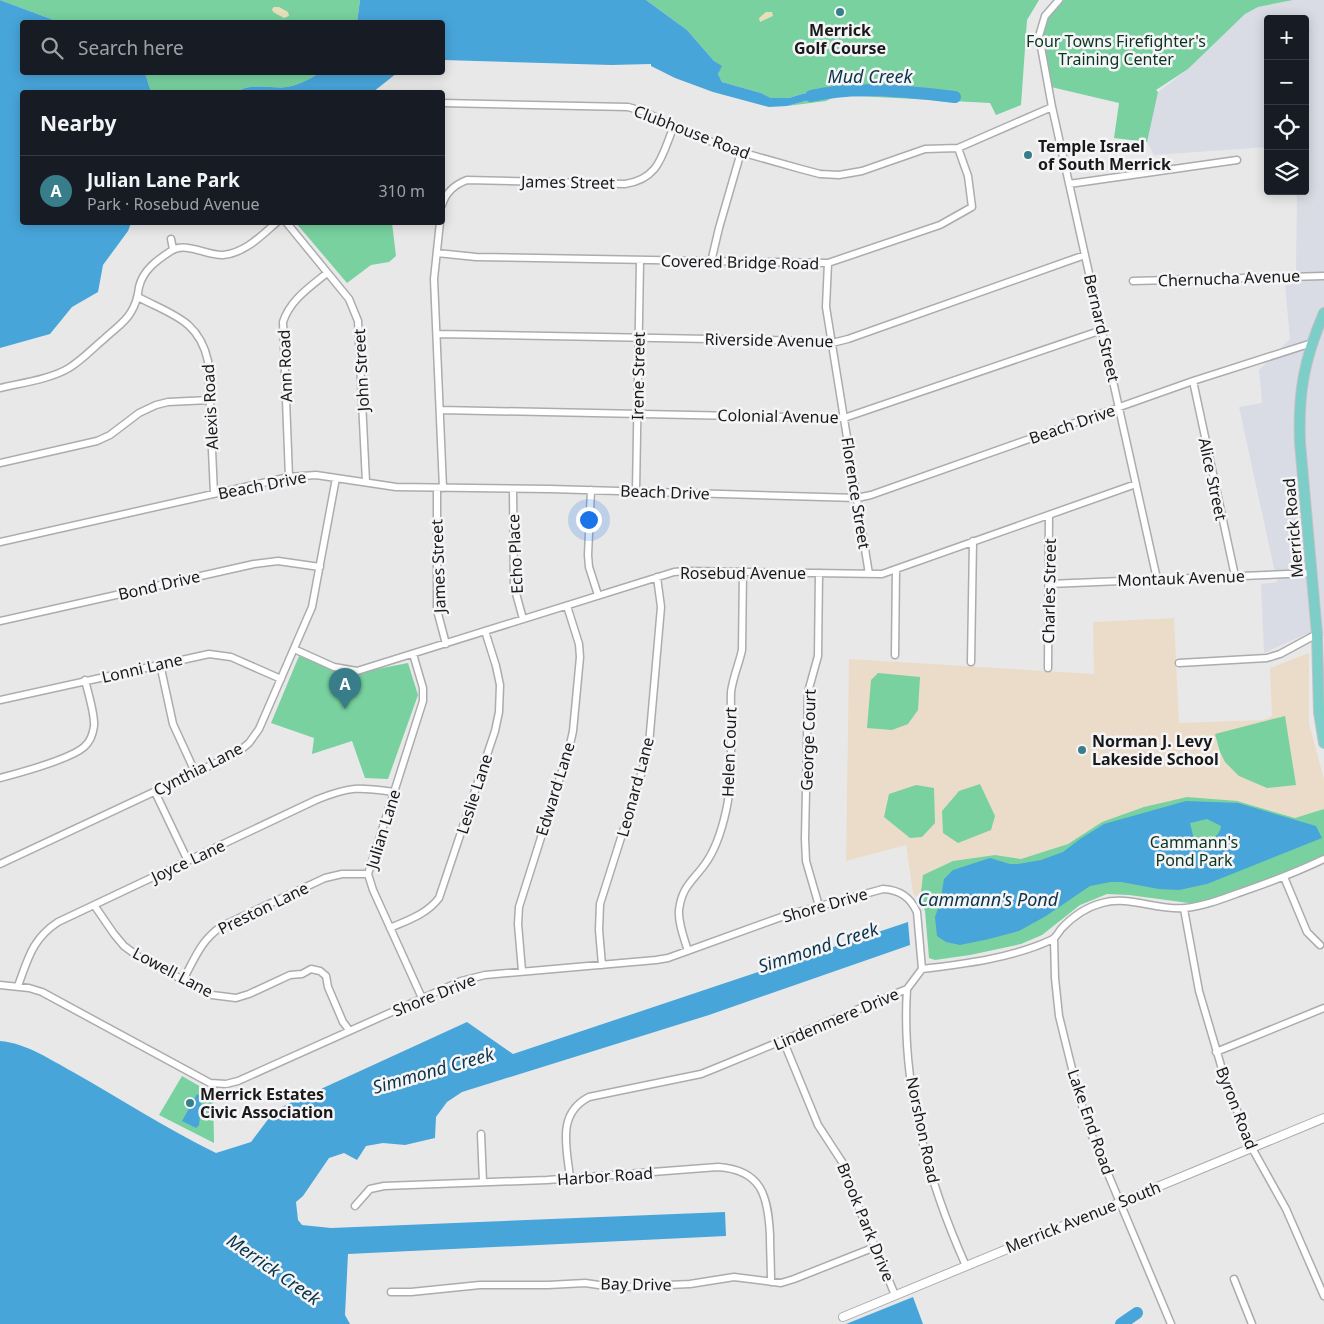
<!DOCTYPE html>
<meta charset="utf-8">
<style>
:root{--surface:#171b24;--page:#242831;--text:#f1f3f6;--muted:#9ea1a6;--line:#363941;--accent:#387e8a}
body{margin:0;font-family:"Noto Sans",sans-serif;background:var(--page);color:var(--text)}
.controls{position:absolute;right:15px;top:15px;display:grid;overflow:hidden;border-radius:5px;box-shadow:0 2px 12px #0003}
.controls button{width:45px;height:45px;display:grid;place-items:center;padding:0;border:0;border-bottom:1px solid var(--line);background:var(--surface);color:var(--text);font:25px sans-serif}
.you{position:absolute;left:588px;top:519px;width:18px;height:18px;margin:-12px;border:4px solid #fff;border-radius:50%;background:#1a73e8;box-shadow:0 0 0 8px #1a73e833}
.badge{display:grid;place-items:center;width:32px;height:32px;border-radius:50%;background:var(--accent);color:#fff;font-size:16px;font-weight:700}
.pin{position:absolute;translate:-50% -41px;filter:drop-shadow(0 1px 2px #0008)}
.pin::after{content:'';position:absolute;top:26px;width:18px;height:15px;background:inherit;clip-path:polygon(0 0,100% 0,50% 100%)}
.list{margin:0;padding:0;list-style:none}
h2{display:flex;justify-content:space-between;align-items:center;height:65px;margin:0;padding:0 20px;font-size:21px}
h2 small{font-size:16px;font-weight:400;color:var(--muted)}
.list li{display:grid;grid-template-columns:32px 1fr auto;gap:15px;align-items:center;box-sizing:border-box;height:70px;padding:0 20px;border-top:1px solid var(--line)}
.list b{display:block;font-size:19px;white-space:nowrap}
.list p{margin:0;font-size:16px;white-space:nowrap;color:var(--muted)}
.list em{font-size:16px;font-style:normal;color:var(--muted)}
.icon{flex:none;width:28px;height:28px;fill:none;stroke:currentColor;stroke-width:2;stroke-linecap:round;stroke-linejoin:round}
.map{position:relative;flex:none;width:1324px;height:1324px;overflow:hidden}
.search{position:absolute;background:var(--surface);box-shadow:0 2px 12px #0003;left:20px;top:20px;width:425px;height:55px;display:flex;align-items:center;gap:12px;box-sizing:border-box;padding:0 18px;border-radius:5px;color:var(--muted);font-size:19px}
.panel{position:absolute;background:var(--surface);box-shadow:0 2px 12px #0003;left:20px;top:90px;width:425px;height:135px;border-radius:5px}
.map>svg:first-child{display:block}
.built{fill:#dadce5}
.education{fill:#ebdcc9}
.green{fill:#78d19f}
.sand{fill:#e8dfba}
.water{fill:#48a5da;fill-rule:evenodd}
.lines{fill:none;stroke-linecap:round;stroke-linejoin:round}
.river{stroke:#48a5da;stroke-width:12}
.minor-casing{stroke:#acacae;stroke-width:9}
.tertiary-casing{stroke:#acacae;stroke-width:10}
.primary-casing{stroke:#c3c3c3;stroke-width:12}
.minor{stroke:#fff;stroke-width:6}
.tertiary{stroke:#fff;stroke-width:8}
.primary{stroke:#7dcdc9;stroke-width:10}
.poi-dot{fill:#387e8a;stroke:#f5f5f7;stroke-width:2}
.labels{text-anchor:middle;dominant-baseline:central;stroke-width:5;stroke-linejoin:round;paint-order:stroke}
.poi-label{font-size:16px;font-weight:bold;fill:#191919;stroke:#f5f5f7;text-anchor:start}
.park-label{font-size:16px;fill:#0a3420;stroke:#f5f5f7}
.street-label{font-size:16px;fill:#191919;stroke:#f5f5f7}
.water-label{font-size:18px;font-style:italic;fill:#0b344a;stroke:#f5f5f7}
</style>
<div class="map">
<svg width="1324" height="1324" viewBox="0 0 1324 1324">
<rect width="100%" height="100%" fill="#e8e8e9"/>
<path class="built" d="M 1293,0 L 1324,0 L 1324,636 L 1306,634 L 1264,653 L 1261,584 L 1277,582 L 1239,407 L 1262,403 L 1259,370 L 1290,339 L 1285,284 L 1296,270 L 1297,196 L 1284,191 L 1305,191 L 1305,19 L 1268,19 L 1268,147 L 1154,155 L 1145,138 L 1153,96 L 1188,69 L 1245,14 L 1258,7 Z"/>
<path class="education" d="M 1174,618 L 1179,723 L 1263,720 L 1272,716 L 1270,668 L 1309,653 L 1309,724 L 1324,779 L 1324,809 L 1296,818 L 1237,801 L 1102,822 L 1068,844 L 1021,859 L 995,855 L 953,861 L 923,875 L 920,900 L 913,893 L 906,845 L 846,861 L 849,659 L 1094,674 L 1093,622 Z"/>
<path class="green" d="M 0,0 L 360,0 L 357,22 L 59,22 Z
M 646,0 L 1039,0 L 1027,20 L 1021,105 L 996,115 L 990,103 L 838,95 L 826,101 L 787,106 L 820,97 L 827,92 L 802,94 L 789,98 L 771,98 L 761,93 L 722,82 L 718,74 L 721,66 L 714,61 L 687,30 Z
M 1064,0 L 1293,0 L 1258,7 L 1245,14 L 1188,69 L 1156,90 L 1158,92 L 1147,142 L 1114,138 L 1119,103 L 1051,87 C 1045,53 1032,24 1064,0 Z
M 145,73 L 319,73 C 310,79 299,85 287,87 C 271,89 251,82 237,92 L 151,92 Z
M 296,223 L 392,223 L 396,256 L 389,262 L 371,265 L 347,283 Z
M 299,656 L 346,675 L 408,663 L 418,695 L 388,779 L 365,778 L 352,741 L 312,754 L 314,738 L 271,723 Z
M 878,673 L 920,677 L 918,710 L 908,724 L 892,730 L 867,728 L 871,680 Z
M 1285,716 L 1296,785 L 1267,788 L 1239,776 L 1225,762 L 1220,752 L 1215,734 Z
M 980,784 L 995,816 L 991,830 L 958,843 L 943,833 L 942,811 L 959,791 Z
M 916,785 L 934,788 L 935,823 L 922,837 L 910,838 L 884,817 L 889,794 Z
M 1187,797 L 1237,801 L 1295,818 L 1324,809 L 1324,858 L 1222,898 L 1196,904 L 1129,895 L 1107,894 L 1080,905 L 1042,935 L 1021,944 L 970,955 L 935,960 L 929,958 L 925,911 L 920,900 L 923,875 L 953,861 L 995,855 L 1021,859 L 1068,844 L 1102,822 L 1144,807 Z
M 182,1076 L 208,1091 L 213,1092 L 214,1143 L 159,1115 Z"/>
<path class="sand" d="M 274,7 L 279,7 L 288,12 L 289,16 L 284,18 L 273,12 L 272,9 Z
M 766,12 L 772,12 L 773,16 L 760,22 L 759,18 Z"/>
<path class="water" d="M 0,0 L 59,22 L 22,22 L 22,72 L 145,73 L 151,92 L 22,92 L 22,222 L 131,223 L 128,231 L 103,265 L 98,292 L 72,307 L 50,334 L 0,348 Z
M 360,0 L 646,0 L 687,30 L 714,61 L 722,66 L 718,74 L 722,82 L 761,93 L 771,98 L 789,98 L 802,94 L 827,91 L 820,97 L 787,106 L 769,107 L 713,92 L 675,78 L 651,66 L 651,64 L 611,65 L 443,60 L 442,22 L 357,22 Z
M 319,73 L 397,73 L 373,92 L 237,92 C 251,82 271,89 287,87 C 299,85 310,79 319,73 Z
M 1186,801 L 1238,803 L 1316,826 L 1322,838 L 1207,884 L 1179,890 L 1159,889 L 1121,882 L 1111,882 L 1090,886 L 1046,916 L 1019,931 L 989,939 L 960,945 L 946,942 L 937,936 L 935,917 L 940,903 L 944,879 L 953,870 L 990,858 L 1010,864 L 1018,864 L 1041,860 L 1063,852 L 1080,839 L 1104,824 ZM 1207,819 L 1221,826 C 1220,837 1205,847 1195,843 L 1190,823 Z
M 908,922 L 910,945 L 709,1015 L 462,1092 L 447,1102 L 436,1117 L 435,1138 L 405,1145 L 383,1143 L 366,1146 L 357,1160 L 344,1153 L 329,1158 L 303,1196 L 296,1202 L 298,1220 L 302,1225 L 331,1228 L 725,1212 L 726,1236 L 348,1254 L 345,1315 L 350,1324 L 0,1324 L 0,1041 C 26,1043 51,1060 73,1072 C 121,1099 167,1129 216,1153 L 251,1142 L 275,1110 L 467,1022 L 513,1054 Z
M 197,1094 L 202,1097 L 199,1125 L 196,1128 L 182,1121 Z
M 913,1297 L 923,1324 L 846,1324 Z"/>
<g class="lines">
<path class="river" d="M 811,96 C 855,85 910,92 955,97
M 1121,1324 L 1137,1313"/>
<defs>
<path id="minor" d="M 1059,0 L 1045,16 L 1039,36 L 1052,107 L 1157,579
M 442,103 L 628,107 L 642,111 L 723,147 L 801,169 L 820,174 L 839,175 L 862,171 L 925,149 L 958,148 L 1052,107
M 1069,184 L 1237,160
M 442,205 C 446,192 454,185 467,180 L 625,184 C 660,179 662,154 674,126
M 286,222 L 349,299 L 358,321 L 366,482
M 440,222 L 434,279 L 443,488
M 171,239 L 173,249
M 437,253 L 476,257 L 828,263 L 940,225 L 972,207 L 968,176 L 958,148
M 711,262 L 719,228 L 741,152
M 828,263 L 826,307 L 869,574
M 1133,281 L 1324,276
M 138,297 C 172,315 199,320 208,361 L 214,494
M 437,334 L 820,341 L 832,343 L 848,339 L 1085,255
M 1193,381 L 1235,576
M 0,388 C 21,383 51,379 69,368 C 82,360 93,348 104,339 C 113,330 125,323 131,312 C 136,304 138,296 139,287 C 143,270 157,260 171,251 C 186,241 207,256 223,255 C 245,253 261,236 277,222
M 440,410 L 844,418 L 1102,330
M 0,463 L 97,441 L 110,435 L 139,413 L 156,405 L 168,402 L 210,400
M 289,477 L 283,322 C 290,300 310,287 327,273
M 437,488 L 437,610 L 446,644
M 513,489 L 514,586 L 523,619
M 591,490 L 588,555 L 589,567 L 598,595
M 636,491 L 640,261
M 0,542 L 289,477 L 316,475 L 396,487 L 550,489 L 857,498 L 871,495 L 1193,381 L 1312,343
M 1049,584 L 1312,573
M 0,621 L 254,564 L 278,561 L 320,567
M 294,649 L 334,667 L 357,671 L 674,572 L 686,571 L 882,574 L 1136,484
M 413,654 L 423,688 L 423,701 L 368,874 L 373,890 L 422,998
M 895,655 L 896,569
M 971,662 L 973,541
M 1179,663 L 1267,658 L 1280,654 L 1317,634
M 160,664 L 173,724 L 195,772
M 1048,668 L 1049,515
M 0,700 L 209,654 L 231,657 L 281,679
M 0,778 C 19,773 70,759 84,747 C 90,742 93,734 94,726 C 95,714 88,693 85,680
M 155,792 L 188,861
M 0,864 L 237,753 L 249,743 L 259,729 L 312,607 L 336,478
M 1284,877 L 1307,932 L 1320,945
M 94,905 L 114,934 L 124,946 L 139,957 L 212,995 L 236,998 L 249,994 L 290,975 L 302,974 L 311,969 L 320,971 L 326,976 L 328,987 L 343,1022 L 349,1030
M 819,906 L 806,861 L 805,839 L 808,692 L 818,656 L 819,573
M 1184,909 L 1199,991 L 1227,1086 L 1252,1148 L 1286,1209 L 1324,1296
M 390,928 C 408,920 427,914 439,898 L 495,731 L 499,712 L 500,685 L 496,666 L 485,631
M 1054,939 L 1055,978 L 1059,1016 L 1078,1093 L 1090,1131 L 1171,1324
M 688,951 C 684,938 678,923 679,910 C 682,886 693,881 705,864 C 716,849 722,829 726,811 C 734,777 730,728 731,692 C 733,677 739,664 742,650 L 743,571
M 602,965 L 599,930 L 600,904 L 645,762 L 649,744 L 661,607 L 657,577
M 522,971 L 518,924 L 519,907 L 569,749 L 573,731 L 580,657 L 579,644 L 567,606
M 183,980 C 195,958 201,940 222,926 L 325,878 L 342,874 L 368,874
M 0,985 L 29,988 L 42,992 L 210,1083 L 226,1084 L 238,1081 L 461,981 L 485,975 L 656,960 L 668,958 L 787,915 L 883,889 C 900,890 910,897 917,912 L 922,969
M 18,986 C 28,959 32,939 58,922 L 316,800 C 351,786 358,787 394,792
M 907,989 C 901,1084 927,1179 966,1266
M 783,1040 L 818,1125 L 846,1168 L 851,1189 L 895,1295
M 1216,1052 L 1324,1008
M 481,1134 L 483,1182
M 570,1178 C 567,1148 556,1114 589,1097 L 701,1074 L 716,1068 L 907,989 L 922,969 C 965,964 1012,958 1051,940 C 1056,938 1058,933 1061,929 C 1072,917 1087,907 1102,903 C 1129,895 1158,911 1185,908 C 1206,906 1227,897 1247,890 C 1273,881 1299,871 1324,859
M 355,1206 L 370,1189 L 384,1186 L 547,1180 L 718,1167 C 762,1170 768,1196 770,1235 C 770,1250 771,1266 771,1282
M 1234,1279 L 1252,1324
M 391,1292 L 411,1292 L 480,1285 L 548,1285 L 585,1283 L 606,1286 L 624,1287 L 690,1284 L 734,1277 L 781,1283 L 794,1279 L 875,1247"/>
<path id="tertiary" d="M 843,1317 L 1324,1118"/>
<path id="primary" d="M 1324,313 C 1304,359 1298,393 1300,443 L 1317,634 L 1319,712 L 1324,743"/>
</defs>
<use href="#minor" class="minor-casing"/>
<use href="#tertiary" class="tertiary-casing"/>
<use href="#primary" class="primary-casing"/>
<use href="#minor" class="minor"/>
<use href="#tertiary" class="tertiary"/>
<use href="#primary" class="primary"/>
</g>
<g class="poi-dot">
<circle cx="840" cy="12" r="5"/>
<circle cx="1028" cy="155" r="5"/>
<circle cx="1082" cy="750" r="5"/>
<circle cx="190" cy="1103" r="5"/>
</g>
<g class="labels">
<g class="poi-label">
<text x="840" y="30" text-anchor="middle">Merrick<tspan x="840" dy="18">Golf Course</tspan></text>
<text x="1038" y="146">Temple Israel<tspan x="1038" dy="18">of South Merrick</tspan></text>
<text x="1092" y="741">Norman J. Levy<tspan x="1092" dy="18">Lakeside School</tspan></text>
<text x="200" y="1094">Merrick Estates<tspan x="200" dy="18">Civic Association</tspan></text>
</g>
<g class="park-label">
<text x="1116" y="41">Four Towns Firefighter's<tspan x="1116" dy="18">Training Center</tspan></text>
<text x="1194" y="842">Cammann's<tspan x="1194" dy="18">Pond Park</tspan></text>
</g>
<g class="street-label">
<text transform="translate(692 132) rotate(21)">Clubhouse Road</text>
<text transform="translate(568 182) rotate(1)">James Street</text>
<text transform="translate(740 262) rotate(1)">Covered Bridge Road</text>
<text transform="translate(1229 278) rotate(-2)">Chernucha Avenue</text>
<text transform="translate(1102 328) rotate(77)">Bernard Street</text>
<text transform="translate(769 340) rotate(1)">Riverside Avenue</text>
<text transform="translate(285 366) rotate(-92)">Ann Road</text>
<text transform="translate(361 370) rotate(-93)">John Street</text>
<text transform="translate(638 376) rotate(-89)">Irene Street</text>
<text transform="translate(210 407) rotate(-93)">Alexis Road</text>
<text transform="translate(778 416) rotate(1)">Colonial Avenue</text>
<text transform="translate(1072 424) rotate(-19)">Beach Drive</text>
<text transform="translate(1213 479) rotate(78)">Alice Street</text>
<text transform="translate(262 485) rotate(-11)">Beach Drive</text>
<text transform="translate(665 492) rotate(2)">Beach Drive</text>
<text transform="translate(856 493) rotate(81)">Florence Street</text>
<text transform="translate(1293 528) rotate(-95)">Merrick Road</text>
<text transform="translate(515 554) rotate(-93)">Echo Place</text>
<text transform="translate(438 566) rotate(-92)">James Street</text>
<text x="743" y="573">Rosebud Avenue</text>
<text transform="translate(1181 578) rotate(-2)">Montauk Avenue</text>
<text transform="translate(159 585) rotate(-13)">Bond Drive</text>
<text transform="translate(1049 591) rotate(-89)">Charles Street</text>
<text transform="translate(142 668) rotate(-13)">Lonni Lane</text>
<text transform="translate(808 740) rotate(-88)">George Court</text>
<text transform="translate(729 752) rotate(-88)">Helen Court</text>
<text transform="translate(198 769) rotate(-27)">Cynthia Lane</text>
<text transform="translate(635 787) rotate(-75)">Leonard Lane</text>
<text transform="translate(555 789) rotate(-73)">Edward Lane</text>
<text transform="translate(474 794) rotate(-72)">Leslie Lane</text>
<text transform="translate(383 829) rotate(-73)">Julian Lane</text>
<text transform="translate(188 861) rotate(-25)">Joyce Lane</text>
<text transform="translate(825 905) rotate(-16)">Shore Drive</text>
<text transform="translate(263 908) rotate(-26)">Preston Lane</text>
<text transform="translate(173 972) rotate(28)">Lowell Lane</text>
<text transform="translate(434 995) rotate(-22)">Shore Drive</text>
<text transform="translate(836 1019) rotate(-23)">Lindenmere Drive</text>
<text transform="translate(1237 1108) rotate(69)">Byron Road</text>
<text transform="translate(1091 1122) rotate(71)">Lake End Road</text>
<text transform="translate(923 1130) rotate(78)">Norshon Road</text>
<text transform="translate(605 1176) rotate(-4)">Harbor Road</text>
<text transform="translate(1083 1217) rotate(-22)">Merrick Avenue South</text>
<text transform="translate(866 1222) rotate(68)">Brook Park Drive</text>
<text transform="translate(636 1284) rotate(1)">Bay Drive</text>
</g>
<g class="water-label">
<text x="870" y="76">Mud Creek</text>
<text x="988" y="899">Cammann's Pond</text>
<text transform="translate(818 947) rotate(-18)">Simmond Creek</text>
<text transform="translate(433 1070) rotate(-16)">Simmond Creek</text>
<text transform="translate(274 1269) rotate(35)">Merrick Creek</text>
</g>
</g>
</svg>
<div class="controls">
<button>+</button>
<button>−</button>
<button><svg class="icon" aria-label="locate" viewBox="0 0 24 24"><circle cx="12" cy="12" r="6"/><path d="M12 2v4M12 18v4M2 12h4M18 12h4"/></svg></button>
<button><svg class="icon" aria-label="layers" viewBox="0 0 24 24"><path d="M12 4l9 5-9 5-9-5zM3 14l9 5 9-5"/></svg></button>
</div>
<div class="you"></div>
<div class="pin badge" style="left:345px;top:709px">A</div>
<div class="search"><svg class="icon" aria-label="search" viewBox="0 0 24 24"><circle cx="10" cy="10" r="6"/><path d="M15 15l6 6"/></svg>Search here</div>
<section class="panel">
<h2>Nearby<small></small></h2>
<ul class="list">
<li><span class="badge">A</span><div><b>Julian Lane Park</b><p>Park · Rosebud Avenue</p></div><em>310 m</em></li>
</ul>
</section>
</div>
